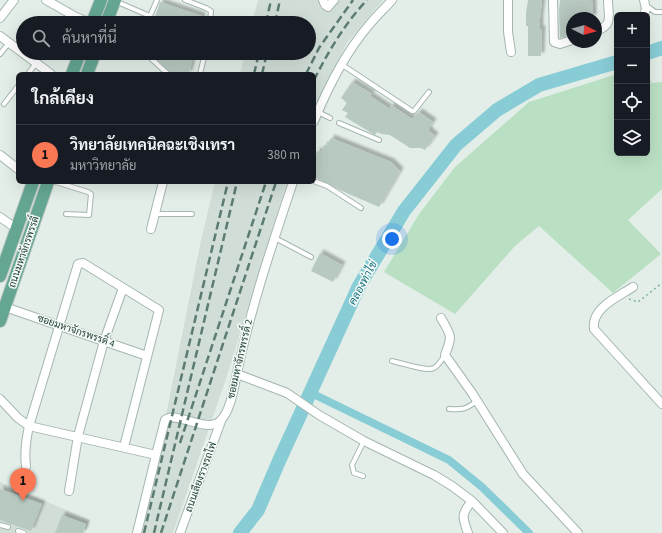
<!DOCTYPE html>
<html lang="th">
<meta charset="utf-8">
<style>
:root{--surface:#171b24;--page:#20242c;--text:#f1f3f6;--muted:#9ea1a6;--line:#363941;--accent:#fa7754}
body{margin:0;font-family:"Source Sans 3",Sarabun,sans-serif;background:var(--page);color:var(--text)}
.controls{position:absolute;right:12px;top:12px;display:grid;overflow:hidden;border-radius:6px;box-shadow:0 4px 16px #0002}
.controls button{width:36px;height:36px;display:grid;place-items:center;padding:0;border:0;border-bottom:1px solid var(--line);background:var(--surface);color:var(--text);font:20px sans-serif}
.compass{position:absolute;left:566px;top:12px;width:36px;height:36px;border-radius:50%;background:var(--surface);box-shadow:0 4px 16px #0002;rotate:96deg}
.you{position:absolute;left:392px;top:239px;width:14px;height:14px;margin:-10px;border:3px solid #fff;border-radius:50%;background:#1a73e8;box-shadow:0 0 0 6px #1a73e833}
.badge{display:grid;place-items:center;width:26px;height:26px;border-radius:50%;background:var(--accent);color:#111;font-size:13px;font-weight:700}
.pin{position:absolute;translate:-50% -33px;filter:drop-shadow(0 1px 2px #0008)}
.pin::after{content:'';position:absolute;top:21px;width:14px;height:12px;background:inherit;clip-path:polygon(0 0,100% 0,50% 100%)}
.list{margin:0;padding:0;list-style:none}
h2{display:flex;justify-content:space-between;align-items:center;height:52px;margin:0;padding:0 16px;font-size:17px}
h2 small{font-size:13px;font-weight:400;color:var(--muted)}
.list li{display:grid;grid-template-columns:26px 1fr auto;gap:12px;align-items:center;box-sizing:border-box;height:60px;padding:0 16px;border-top:1px solid var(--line)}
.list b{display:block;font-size:15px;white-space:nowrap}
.list p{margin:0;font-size:13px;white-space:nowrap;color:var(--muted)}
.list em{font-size:13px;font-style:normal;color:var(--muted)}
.icon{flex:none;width:22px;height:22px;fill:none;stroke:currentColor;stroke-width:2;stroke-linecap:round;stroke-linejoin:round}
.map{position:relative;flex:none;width:662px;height:533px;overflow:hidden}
.search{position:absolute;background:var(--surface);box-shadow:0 4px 16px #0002;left:16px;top:16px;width:300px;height:44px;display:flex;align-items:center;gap:10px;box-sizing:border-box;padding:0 14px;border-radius:22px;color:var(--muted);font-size:15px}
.panel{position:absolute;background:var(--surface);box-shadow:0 4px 16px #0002;left:16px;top:72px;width:300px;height:112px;border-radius:6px}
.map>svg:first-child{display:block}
.built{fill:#d1ded7}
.green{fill:#bae0c3}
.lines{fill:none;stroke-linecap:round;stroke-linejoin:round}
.canal{stroke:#88ccd6;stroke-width:8}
.river{stroke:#88ccd6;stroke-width:14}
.building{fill:#b8c9c1;filter:url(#shadow)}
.service-casing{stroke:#a5b6af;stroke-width:6}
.minor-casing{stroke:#a5b6af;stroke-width:10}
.primary-casing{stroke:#c1cac7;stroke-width:14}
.path{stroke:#81b3a2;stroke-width:1.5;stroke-dasharray:2 3;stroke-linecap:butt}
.service{stroke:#fff;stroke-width:4}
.minor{stroke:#fff;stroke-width:8}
.primary{stroke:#65a693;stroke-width:12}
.rail{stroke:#5c7b72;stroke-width:2.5;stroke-dasharray:8 4;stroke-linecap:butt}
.labels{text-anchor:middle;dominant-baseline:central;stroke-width:3;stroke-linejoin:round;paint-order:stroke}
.street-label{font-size:10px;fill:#214037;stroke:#f4faf6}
.water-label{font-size:11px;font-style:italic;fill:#177280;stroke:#f4faf6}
</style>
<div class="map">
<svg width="662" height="533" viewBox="0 0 662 533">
<defs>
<filter id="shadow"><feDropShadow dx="3.5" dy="-3.5" stdDeviation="1" flood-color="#0004"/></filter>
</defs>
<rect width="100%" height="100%" fill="#e3eee8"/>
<path class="built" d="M 258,0 L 330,0 L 328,13 L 339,0 L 383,0 L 347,43 L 314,109 L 314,74 L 240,74 L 245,53 L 309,53 L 309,23 L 252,23 Z
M 215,182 L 287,182 L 225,382 L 173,533 L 140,533 L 154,475 L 201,240 Z
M 0,482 L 90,520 L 85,533 L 0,533 Z"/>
<path class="green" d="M 617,74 L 617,153 L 647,153 L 647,76 L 652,83 L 662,82 L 662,189 L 628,220 L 661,254 L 613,293 L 539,226 L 515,246 L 455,314 L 384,272 L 419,214 L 455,167 L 529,102 Z"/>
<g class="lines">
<path class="canal" d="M 309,392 L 449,460 L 482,487 L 529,533"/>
<path class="river" d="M 647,53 L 662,48
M 240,533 L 258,510 L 279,461 L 359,286 L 404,211 L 456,145 L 497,110 L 539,85 L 617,62"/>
</g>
<path class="building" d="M 528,0 L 542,0 L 540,18 L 540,29 L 542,29 L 541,56 L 528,56 L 528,26 L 526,26 L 526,13 Z
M 560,0 L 593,1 L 593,18 L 572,18 L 572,35 L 560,38 L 559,10 Z
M 160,2 L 202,16 L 201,23 L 153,23 Z
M 150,53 L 194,53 L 189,74 L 172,74 Z
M 352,82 L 372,94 L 370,96 L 390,109 L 391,105 L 412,119 L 419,112 L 433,122 L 428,130 L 435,136 L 425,150 L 421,148 L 410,148 L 390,135 L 382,134 L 377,132 L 375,135 L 345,117 L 348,113 L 342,110 L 347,103 L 341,98 Z
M 331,138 L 391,162 L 400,171 L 379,207 L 342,191 L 314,177 L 314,161 L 317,151 L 322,152 L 324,145 L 327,146 Z
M 320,253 L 342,265 L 333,282 L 311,271 Z
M 0,489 L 42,504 L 31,531 L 0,520 Z
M 62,515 L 86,524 L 83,533 L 55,533 Z"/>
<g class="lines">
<defs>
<path id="service" d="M 185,0 L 206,8 L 211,11 L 210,23
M 115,1 L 150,16
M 647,6 L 655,12 L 662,12
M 147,23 L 157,0
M 145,53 L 168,74
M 0,54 L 9,43
M 341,64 L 412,111 L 414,111 L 429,92
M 28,74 L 36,63
M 200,74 L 205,53
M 4,104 L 18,86
M 318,112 L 330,118
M 339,123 L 379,140
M 56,182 L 88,192 L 91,194 L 89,215 L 66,214
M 316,182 L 327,186 L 361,208
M 155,214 L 192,214
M 275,238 L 311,257
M 392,361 C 402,363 426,372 434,368 C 439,365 442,359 445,355
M 449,409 C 463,410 466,409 477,401
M 363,476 L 354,473 L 352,465 L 364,441
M 0,525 L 8,527
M 18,531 L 24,533"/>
<path id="minor" d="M 46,0 L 76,17 L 90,23
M 323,0 L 325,5 L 328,7 L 334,0
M 508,0 L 508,32 L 511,52
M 553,0 L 554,42 L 560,44 L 572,40
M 644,0 L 646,9 L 644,15
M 0,18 L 14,0
M 596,31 C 614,25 608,16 608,0
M 0,36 L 51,74
M 314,121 C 328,87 345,53 369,25 C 376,16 385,8 392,0
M 0,155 L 18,169
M 0,217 L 17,229
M 151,229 L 163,182
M 633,287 C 618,297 591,308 594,329 L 662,404
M 5,307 L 147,356
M 441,318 C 451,336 453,335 445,355 L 472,393 L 523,474 L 578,533
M 237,374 L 287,393 L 319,415 L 364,441 L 434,475 L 452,486 L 472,501 L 503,533
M 0,399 L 18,418 L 29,426 L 156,455 L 165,420 C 176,410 207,434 220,421 C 231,411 234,386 237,373 C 251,307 272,245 293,182
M 26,466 C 24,452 26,440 29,426 L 78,264 L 83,263 L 159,310 L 124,447
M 69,491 L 78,436 L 104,341 L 123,288
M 137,533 L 156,455
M 180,533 L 221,421
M 468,533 C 462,517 461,514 472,501"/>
<path id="primary" d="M 92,23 L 101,0
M 106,23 L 115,0
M 72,74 L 80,53
M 87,74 L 95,53
M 0,276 L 33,182
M 0,321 L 48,182"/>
</defs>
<use href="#service" class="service-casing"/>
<use href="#minor" class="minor-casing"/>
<use href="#primary" class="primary-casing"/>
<path class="path" d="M 629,299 L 638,302 L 662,283"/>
<use href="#service" class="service"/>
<use href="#minor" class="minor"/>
<use href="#primary" class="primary"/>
<path class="rail" d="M 266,23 L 271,0
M 275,23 L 280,0
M 254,74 L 259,53
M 262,74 L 267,53
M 306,74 L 319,48 L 353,0
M 314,80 C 328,52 345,23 367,0
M 180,443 L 266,182
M 144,533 L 228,182
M 154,533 L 237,182
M 161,533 L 276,182"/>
</g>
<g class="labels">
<g class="street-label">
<text transform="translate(24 252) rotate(-71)">ถนนมหาจักรพรรดิ์</text>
<text transform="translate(76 331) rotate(19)">ซอยมหาจักรพรรดิ์ 4</text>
<text transform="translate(240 359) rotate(-77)">ซอยมหาจักรพรรดิ์ 2</text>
<text transform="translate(201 477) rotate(-70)">ถนนเลียงรางรถไฟ</text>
</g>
<g class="water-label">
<text transform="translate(363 283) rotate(-62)">คลองท่าไข่</text>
</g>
</g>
</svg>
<div class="controls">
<button>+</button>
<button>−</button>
<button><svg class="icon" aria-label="locate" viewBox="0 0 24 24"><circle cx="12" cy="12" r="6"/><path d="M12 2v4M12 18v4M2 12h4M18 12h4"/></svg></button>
<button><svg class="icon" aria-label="layers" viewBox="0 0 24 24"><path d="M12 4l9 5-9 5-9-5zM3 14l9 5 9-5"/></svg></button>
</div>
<svg class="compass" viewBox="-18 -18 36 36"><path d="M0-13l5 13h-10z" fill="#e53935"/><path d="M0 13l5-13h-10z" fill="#9ea1a6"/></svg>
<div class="you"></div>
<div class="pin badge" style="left:23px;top:501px">1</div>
<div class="search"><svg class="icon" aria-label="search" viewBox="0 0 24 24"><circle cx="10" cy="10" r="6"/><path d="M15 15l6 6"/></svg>ค้นหาที่นี่</div>
<section class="panel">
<h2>ใกล้เคียง<small></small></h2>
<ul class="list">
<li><span class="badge">1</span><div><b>วิทยาลัยเทคนิคฉะเชิงเทรา</b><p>มหาวิทยาลัย</p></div><em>380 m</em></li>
</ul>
</section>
</div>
